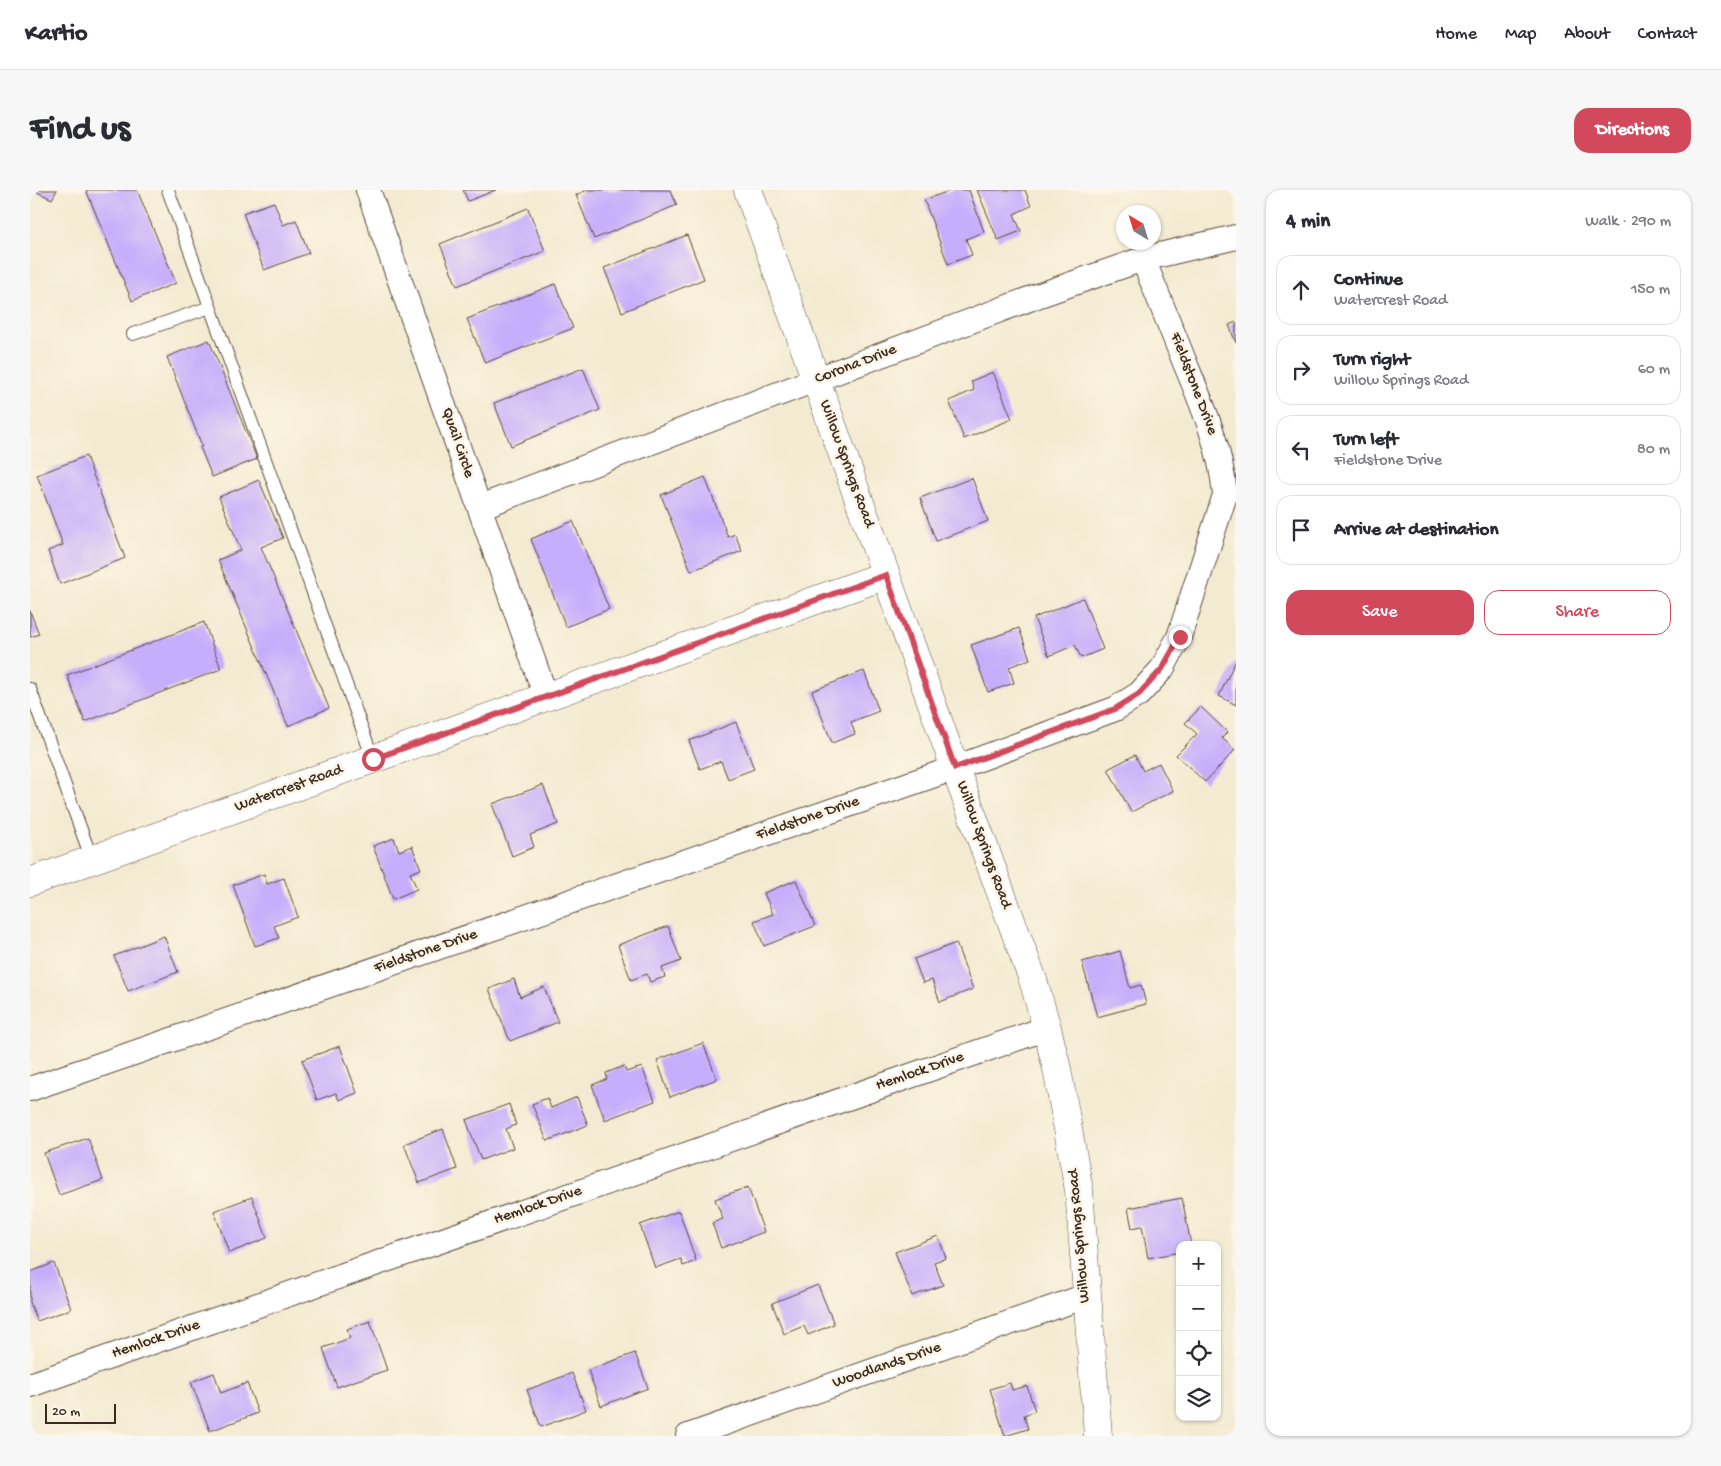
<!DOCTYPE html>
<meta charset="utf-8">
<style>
:root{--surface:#fff;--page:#f7f7f7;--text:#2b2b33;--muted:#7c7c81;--line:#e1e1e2;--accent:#d1495b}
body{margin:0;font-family:"Gochi Hand",sans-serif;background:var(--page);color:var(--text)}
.controls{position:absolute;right:15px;bottom:15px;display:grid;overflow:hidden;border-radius:10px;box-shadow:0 1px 4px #0004}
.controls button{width:45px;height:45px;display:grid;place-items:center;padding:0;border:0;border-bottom:1px solid var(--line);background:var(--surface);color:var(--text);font:25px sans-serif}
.compass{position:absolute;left:1086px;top:15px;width:45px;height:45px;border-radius:50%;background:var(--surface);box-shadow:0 1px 4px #0004;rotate:322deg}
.scale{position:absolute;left:15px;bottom:12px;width:71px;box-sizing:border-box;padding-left:5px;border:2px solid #3b2a1e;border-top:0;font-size:14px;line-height:18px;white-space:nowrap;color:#3b2a1e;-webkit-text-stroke:4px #fcf5e5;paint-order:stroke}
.stop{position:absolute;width:15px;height:15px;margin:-11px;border:4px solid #d1495b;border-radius:50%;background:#fff}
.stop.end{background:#d1495b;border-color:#fff;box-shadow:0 1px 5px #0008}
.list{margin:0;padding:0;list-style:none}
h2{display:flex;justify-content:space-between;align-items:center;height:65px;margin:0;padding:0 20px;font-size:21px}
h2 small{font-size:16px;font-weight:400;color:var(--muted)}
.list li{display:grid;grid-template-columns:32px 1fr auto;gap:15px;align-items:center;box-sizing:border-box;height:70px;margin:0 10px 10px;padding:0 10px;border:1px solid var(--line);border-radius:15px}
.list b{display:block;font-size:19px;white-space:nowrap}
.list p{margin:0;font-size:16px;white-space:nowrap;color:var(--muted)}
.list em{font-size:16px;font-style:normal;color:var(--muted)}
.actions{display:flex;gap:10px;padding:15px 20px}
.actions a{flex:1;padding:11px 0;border:1px solid var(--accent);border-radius:15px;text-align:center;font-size:18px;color:var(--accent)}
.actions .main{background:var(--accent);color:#fff}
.icon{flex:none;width:28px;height:28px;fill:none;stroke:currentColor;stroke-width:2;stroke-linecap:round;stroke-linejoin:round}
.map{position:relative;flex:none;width:1206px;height:1246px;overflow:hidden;border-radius:15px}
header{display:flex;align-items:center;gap:30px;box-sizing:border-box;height:70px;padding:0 25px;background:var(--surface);border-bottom:1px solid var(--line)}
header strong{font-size:24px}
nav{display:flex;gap:28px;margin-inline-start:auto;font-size:18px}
.intro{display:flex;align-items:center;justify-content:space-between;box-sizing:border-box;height:120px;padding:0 30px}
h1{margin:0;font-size:35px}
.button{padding:12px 22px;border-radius:15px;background:var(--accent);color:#fff;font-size:18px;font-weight:700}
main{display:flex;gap:30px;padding:0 30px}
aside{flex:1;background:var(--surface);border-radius:15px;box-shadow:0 1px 4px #0004}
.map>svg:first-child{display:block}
.building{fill:#c5aefb}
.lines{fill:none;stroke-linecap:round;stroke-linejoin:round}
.service-casing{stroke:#574739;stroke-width:14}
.minor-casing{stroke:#574739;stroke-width:26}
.tertiary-casing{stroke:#574739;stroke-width:29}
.service{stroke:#fff;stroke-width:12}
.minor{stroke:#fff;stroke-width:24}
.tertiary{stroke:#fff;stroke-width:28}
.route{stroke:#d1495b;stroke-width:6}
.labels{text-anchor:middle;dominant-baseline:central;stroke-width:5;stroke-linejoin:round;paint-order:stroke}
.street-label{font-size:16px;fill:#3b2a1e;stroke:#fcf5e5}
</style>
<header>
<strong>Kartio</strong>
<nav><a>Home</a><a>Map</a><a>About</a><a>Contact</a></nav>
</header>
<div class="intro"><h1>Find us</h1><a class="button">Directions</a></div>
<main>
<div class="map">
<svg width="1206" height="1246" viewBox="0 0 1206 1246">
<rect width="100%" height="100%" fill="#fcf5e5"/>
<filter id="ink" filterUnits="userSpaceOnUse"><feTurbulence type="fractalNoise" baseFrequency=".02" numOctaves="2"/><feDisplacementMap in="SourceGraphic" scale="10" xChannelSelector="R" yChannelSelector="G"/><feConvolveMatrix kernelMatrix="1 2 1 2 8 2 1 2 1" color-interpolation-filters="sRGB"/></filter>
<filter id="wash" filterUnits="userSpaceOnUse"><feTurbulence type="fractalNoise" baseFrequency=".0096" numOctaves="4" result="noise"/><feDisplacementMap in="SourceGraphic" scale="20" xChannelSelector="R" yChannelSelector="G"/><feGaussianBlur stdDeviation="1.12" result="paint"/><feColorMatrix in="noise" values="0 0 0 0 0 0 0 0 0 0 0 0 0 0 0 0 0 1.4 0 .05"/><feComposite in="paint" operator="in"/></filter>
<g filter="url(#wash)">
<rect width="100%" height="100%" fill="#f3ebd1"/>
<g id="blocks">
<path class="building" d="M 3,0 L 27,0 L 22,9 Z
M 56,0 L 107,0 L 146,93 L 102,111 Z
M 433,0 L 466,0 L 438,11 Z
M 557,0 L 640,0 L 647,15 L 564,49 L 546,5 Z
M 922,0 L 939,0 L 954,42 L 936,49 L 942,65 L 918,74 L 894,10 Z
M 947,0 L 995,0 L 1001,16 L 984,24 L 991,41 L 968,50 Z
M 244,12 L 253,35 L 266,30 L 279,63 L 234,80 L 213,23 Z
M 498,18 L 515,61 L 427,96 L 410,54 Z
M 657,45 L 674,89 L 592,122 L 574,78 Z
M 525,94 L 543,138 L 455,173 L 437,129 Z
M 1206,132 L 1206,153 L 1199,135 Z
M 179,150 L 227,269 L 182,287 L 170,257 L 172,256 L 137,167 Z
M 553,178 L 570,220 L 481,256 L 464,213 Z
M 963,182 L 982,229 L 934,249 L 919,211 L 944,200 L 941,191 Z
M 56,266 L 95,368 L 30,394 L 18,361 L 33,355 L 7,285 Z
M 675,287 L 698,347 L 705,344 L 712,361 L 661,381 L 631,305 Z
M 942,288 L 958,331 L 906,351 L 890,308 Z
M 229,290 L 253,348 L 231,357 L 299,518 L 258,536 L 188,370 L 211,360 L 189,307 Z
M 543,331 L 579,419 L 536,437 L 501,349 Z
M 1053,408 L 1073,459 L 1051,468 L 1045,455 L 1019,466 L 1004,428 Z
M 0,421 L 9,444 L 0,447 Z
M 174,432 L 191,479 L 55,532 L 37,485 Z
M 989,438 L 1000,469 L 979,477 L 984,493 L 958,502 L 941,455 Z
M 1206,470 L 1206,515 L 1189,506 Z
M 834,481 L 849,521 L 821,532 L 825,544 L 802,553 L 782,501 Z
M 1171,517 L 1197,542 L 1192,548 L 1205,560 L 1175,592 L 1146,565 L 1167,544 L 1155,533 Z
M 706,532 L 724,579 L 698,589 L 691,571 L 670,579 L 659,551 Z
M 1105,565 L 1113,581 L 1129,573 L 1143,601 L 1101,622 L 1078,579 Z
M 513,595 L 528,634 L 500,645 L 504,657 L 482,666 L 462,614 Z
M 364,648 L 369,661 L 382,656 L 391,679 L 380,683 L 387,699 L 363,709 L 343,656 Z
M 234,684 L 237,694 L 254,688 L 268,727 L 244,736 L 249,748 L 225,756 L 203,695 Z
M 766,690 L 785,736 L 734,756 L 724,731 L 743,724 L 734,703 Z
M 638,736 L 651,771 L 632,778 L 635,787 L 620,792 L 617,784 L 601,790 L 588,755 Z
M 134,746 L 148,782 L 98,801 L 84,766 Z
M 926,753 L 943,799 L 910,812 L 902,790 L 893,793 L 884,769 Z
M 1090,761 L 1100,798 L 1111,795 L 1116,814 L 1067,827 L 1052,772 Z
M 484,789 L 490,807 L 514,797 L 528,832 L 480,851 L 459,799 Z
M 673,853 L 687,889 L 640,907 L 627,870 Z
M 310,856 L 327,903 L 309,910 L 306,903 L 287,910 L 272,870 Z
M 594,876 L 596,882 L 612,877 L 625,911 L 575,930 L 562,895 L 577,889 L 576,883 Z
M 547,907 L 558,935 L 517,951 L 502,914 L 517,908 L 521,918 Z
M 479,914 L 486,935 L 476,939 L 483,958 L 451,970 L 436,930 Z
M 413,939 L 427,979 L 389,993 L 374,954 Z
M 58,948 L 73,990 L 29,1005 L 14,963 Z
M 718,997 L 734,1042 L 691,1058 L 682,1033 L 693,1029 L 685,1009 Z
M 222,1007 L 237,1048 L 199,1063 L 184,1021 Z
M 1152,1008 L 1161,1055 L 1150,1055 L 1150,1062 L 1118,1068 L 1112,1036 L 1102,1038 L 1098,1018 Z
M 649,1021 L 666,1071 L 653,1076 L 651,1069 L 625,1078 L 610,1035 Z
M 908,1046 L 916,1068 L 904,1072 L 913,1095 L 882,1106 L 865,1062 Z
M 24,1073 L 41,1119 L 7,1131 L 0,1112 L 0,1082 Z
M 788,1095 L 804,1134 L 778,1145 L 774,1136 L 754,1144 L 742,1113 Z
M 340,1131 L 357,1180 L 307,1197 L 293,1158 L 320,1148 L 317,1139 Z
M 605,1163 L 618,1198 L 571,1216 L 558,1180 Z
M 184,1183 L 191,1203 L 217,1193 L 228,1223 L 180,1241 L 161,1192 Z
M 542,1183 L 556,1220 L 511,1237 L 497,1200 Z
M 980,1193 L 982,1200 L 997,1196 L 1005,1221 L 994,1225 L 998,1239 L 975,1246 L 960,1199 Z"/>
</g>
</g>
<g filter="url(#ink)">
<use href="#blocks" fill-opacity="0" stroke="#574739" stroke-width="1"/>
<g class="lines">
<defs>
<path id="service" d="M 138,0 L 343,569
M 103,144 L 180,117
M 0,499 L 62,670"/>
<path id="minor" d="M 338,0 L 516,507
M 450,317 L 1007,106 L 1113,69 L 1206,47
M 0,899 L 925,578 L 1085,519 L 1109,504 L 1132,479 L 1149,447 L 1195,305 C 1191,258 1173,216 1155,173 C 1141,138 1127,104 1113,69
M 0,1195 L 1017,838
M 658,1246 L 1056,1106"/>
<path id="tertiary" d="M 718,0 L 925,578 L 1003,790 L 1017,838 L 1027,879 L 1049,1000 L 1068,1246
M 0,692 L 856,385"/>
</defs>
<use href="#service" class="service-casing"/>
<use href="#minor" class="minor-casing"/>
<use href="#tertiary" class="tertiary-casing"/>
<use href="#service" class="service"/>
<use href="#minor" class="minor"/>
<use href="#tertiary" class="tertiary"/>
</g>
</g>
<g class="lines" filter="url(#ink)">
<path class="route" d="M 343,569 L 856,385 L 925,578 L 1085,519 L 1109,504 L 1132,479 L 1150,447"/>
</g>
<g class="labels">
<g class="street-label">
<text transform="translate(826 175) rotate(-21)">Corona Drive</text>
<text transform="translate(1163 194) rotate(69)">Fieldstone Drive</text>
<text transform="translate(427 253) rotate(71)">Quail Circle</text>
<text transform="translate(816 274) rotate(70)">Willow Springs Road</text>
<text transform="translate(259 599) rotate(-20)">Watercrest Road</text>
<text transform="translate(778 629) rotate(-19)">Fieldstone Drive</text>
<text transform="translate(953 655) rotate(70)">Willow Springs Road</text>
<text transform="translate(396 762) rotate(-19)">Fieldstone Drive</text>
<text transform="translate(890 882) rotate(-19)">Hemlock Drive</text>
<text transform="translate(508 1016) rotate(-19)">Hemlock Drive</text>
<text transform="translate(1050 1046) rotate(-95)">Willow Springs Road</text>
<text transform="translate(126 1150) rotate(-19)">Hemlock Drive</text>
<text transform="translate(857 1176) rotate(-19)">Woodlands Drive</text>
</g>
</g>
</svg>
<div class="controls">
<button>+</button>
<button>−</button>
<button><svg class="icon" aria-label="locate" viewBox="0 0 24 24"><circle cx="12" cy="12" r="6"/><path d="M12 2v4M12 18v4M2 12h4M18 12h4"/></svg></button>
<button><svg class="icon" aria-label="layers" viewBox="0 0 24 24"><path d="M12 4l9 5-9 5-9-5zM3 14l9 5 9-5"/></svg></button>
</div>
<svg class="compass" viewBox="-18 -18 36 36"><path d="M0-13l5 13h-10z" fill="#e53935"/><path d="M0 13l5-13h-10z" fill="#7c7c81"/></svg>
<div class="scale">20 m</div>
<div class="stop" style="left:343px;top:569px"></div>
<div class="stop end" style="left:1150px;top:447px"></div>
</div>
<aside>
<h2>4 min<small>Walk · 290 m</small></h2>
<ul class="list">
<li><svg class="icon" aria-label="ahead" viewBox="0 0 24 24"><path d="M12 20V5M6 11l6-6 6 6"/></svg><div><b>Continue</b><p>Watercrest Road</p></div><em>150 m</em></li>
<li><svg class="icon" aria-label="right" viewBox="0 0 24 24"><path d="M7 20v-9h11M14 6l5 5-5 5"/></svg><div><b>Turn right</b><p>Willow Springs Road</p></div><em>60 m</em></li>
<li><svg class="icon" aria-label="left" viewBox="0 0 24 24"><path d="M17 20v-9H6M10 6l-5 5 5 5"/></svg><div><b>Turn left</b><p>Fieldstone Drive</p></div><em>80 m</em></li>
<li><svg class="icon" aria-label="arrive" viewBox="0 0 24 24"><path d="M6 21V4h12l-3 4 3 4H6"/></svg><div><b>Arrive at destination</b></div></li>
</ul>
<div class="actions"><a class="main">Save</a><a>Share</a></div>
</aside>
</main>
